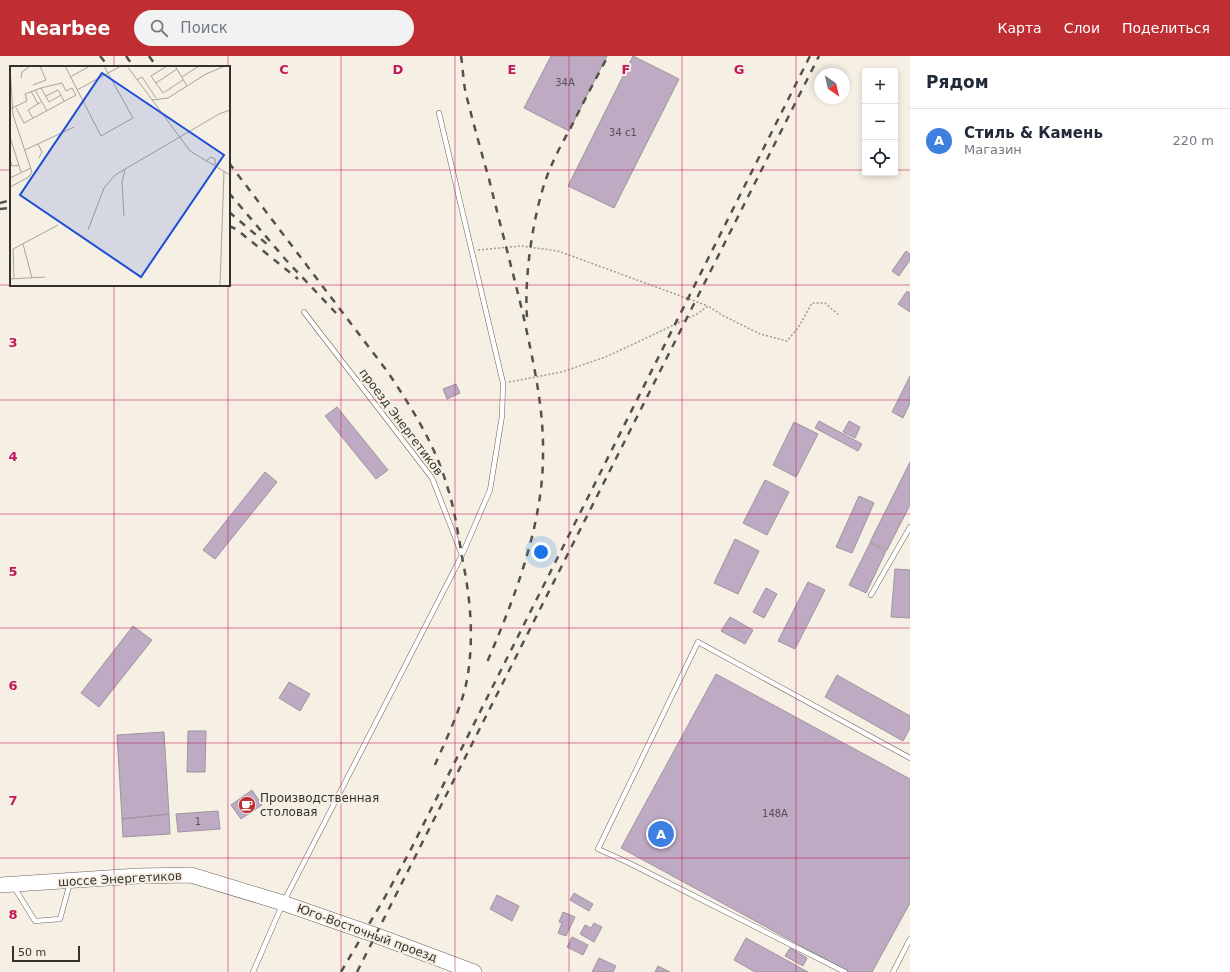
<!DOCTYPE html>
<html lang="ru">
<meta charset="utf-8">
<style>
:root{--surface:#fff;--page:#f2f2f3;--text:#1f2937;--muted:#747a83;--line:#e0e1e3;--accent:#be2e32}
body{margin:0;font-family:"DejaVu Sans",sans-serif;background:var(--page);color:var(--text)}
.controls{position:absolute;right:12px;top:12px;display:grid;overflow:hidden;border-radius:4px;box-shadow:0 2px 6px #0003}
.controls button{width:36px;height:36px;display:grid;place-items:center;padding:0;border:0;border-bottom:1px solid var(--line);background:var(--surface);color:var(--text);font:20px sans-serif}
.compass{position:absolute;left:814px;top:12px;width:36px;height:36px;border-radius:50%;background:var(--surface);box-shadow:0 2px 6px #0003;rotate:146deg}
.scale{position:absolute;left:12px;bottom:10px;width:68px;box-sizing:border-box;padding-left:4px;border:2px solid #35322e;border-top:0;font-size:11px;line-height:14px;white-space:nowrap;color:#35322e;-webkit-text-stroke:3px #f6efe4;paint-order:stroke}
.you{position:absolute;left:541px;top:496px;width:14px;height:14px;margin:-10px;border:3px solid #fff;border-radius:50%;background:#1a73e8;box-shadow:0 0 0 6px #1a73e833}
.badge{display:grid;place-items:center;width:26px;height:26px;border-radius:50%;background:var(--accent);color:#fff;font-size:13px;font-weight:700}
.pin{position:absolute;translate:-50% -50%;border:2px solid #fff;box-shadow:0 1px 4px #0006}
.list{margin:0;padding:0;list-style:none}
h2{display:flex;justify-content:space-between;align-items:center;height:52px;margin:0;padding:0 16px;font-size:17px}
h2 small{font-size:13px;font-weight:400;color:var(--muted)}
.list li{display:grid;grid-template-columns:26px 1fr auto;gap:12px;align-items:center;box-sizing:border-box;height:64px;padding:0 16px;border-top:1px solid var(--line)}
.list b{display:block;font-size:15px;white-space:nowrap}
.list p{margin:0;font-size:13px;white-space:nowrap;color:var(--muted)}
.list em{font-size:13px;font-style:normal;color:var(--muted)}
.icon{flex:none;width:22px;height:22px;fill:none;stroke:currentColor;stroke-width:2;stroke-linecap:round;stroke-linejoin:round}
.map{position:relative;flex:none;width:910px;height:916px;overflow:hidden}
header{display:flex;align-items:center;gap:24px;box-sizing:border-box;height:56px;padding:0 20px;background:var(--accent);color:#fff}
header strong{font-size:19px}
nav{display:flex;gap:22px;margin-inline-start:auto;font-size:14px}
.search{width:280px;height:36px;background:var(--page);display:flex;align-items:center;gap:10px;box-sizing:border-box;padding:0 14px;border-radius:22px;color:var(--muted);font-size:15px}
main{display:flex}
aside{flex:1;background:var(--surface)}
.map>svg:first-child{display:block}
.building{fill:#beaac3;stroke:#9d969f}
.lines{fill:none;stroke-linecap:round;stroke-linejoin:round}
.service-casing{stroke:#6a645b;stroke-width:5.5}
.primary-casing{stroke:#6a645b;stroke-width:16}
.path{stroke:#a09b93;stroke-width:1.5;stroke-dasharray:2 2;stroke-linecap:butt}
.service{stroke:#fff;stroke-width:4.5}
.primary{stroke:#fff;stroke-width:15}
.rail{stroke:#54514c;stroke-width:2.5;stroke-dasharray:7 7;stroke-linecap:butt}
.grid{fill:none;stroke:#c2185b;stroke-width:1;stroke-opacity:0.55}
.labels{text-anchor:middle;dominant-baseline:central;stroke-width:4;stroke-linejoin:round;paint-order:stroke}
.number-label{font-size:10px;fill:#575053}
.street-label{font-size:12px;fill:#35322e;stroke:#f6efe4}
.poi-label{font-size:12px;fill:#35322e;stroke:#f6efe4;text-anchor:start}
.inset-road{fill:none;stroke:#a9a39b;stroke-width:1}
.view{fill:#1d4ed8;fill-opacity:0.15;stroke:#1d4ed8;stroke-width:2}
.inset-edge{fill:none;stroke:#35322e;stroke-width:2}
.grid-label{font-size:13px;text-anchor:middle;font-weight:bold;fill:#c2185b;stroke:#f6efe4;stroke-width:4;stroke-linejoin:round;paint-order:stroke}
</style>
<header>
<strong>Nearbee</strong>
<div class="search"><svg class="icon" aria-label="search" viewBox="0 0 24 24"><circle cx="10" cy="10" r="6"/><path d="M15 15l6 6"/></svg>Поиск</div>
<nav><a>Карта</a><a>Слои</a><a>Поделиться</a></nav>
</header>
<main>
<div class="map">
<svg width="910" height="916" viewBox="0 0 910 916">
<rect width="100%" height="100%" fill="#f6efe4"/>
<path class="building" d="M 551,0 L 607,0 L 569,75 L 524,52 Z
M 633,0 L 679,23 L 614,152 L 568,130 Z
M 906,195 L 910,198 L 910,204 L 899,220 L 892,215 Z
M 907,235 L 910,237 L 910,256 L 898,248 Z
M 910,320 L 910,347 L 903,362 L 892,356 Z
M 456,328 L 460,337 L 447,343 L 443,333 Z
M 337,351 L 388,414 L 376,423 L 325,360 Z
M 819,365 L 862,388 L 858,395 L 815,372 Z
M 849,365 L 860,371 L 855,382 L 843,376 Z
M 794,366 L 818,378 L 796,421 L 773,409 Z
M 910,406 L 910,449 L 887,494 L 870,486 Z
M 265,416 L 277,426 L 215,503 L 203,494 Z
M 765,424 L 789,436 L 767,479 L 743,467 Z
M 859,440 L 874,447 L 852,497 L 836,491 Z
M 735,483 L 759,495 L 738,538 L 714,527 Z
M 870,487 L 886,495 L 866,537 L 849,529 Z
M 895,513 L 910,514 L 910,562 L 891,561 Z
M 808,526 L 825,534 L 795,593 L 778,585 Z
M 766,532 L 777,538 L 764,562 L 753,556 Z
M 730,561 L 753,574 L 745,588 L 721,575 Z
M 133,570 L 152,584 L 99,651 L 81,637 Z
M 716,618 L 910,723 L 910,847 L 872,916 L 849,916 L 621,792 Z
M 837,619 L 910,660 L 910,672 L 903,685 L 825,641 Z
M 289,626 L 310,638 L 300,655 L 279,642 Z
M 188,675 L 206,675 L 205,716 L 187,716 Z
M 164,676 L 169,758 L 122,763 L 117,679 Z
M 252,734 L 262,749 L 241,763 L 231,749 Z
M 218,755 L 220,773 L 178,776 L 176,758 Z
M 169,758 L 170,778 L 123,781 L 122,763 Z
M 574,837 L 593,848 L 589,855 L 570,844 Z
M 497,839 L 519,850 L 512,865 L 490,853 Z
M 563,856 L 575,861 L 566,880 L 558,877 L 562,867 L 559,866 Z
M 594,867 L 602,871 L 594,886 L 580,878 L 585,869 L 591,872 Z
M 572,881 L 588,889 L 583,899 L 567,891 Z
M 746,882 L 808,916 L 755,916 L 734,904 Z
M 790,892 L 807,902 L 803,910 L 785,900 Z
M 599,902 L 616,910 L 613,916 L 592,916 Z
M 658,910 L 670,916 L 655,916 Z"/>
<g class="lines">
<defs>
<path id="service" d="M 304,256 L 432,422 L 462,499
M 871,539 L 910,471
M 14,831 L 35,865 L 60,863 L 70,827
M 253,916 L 283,847 L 462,499 L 490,434 L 502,360 L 503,327 L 439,57
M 845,916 L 629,807 L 598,793 L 698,586 L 910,702
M 893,916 L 910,883"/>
<path id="primary" d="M 0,829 L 138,820 L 191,819 L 283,847 L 375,879 L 474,916"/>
</defs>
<use href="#service" class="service-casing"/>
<use href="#primary" class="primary-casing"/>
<path class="path" d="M 478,194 L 521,190 L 558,195 L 708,250
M 509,326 L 562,316 L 608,300 L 697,258 L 708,250 L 722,259 L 760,278 L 787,285 L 798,272 L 812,247 L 825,247 L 840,260"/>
<use href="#service" class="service"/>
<use href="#primary" class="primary"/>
<path class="rail" d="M 100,0 L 109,11
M 126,0 L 134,11
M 149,0 L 157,11
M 461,0 C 463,12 463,25 466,38 C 473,66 481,95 489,123 C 500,168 512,213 523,258 C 533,305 544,351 543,399 C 543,471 513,546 485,611
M 229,107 L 387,315 C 412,352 436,390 448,433 C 455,455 458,478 462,501 C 470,540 474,577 468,618 C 463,650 447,681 434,711
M 229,137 L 286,204 L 336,257
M 0,147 L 11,144
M 0,153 L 11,152
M 229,156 L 268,189
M 229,170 L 236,173 L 298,223
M 527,261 C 524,221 533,160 546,123 C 552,106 561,89 570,73 C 582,49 595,24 608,0
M 341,916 L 385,841 L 410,795 L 810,0
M 357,916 L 819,0"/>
</g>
<path class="grid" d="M 114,0 L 114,11M 228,0 L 228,11M 341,0 L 341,916M 455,0 L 455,916M 569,0 L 569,916M 682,0 L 682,916M 796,0 L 796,916M 0,114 L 11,114M 229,114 L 865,114M 895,114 L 910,114M 0,229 L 11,229M 11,229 L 229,229M 114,229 L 114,916M 228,229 L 228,916M 229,229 L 910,229M 0,344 L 910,344M 0,458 L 910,458M 0,572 L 910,572M 0,687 L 910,687M 0,802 L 910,802"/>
<defs>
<symbol id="cafe-disc" viewBox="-11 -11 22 22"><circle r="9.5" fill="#be2e32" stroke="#f6efe4"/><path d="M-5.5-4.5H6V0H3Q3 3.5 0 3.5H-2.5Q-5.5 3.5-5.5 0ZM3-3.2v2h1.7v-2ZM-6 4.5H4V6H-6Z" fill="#fff"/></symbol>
</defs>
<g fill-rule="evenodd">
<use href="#cafe-disc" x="237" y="739" width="20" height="20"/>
</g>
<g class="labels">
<g class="number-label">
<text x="565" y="26">34А</text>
<text x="623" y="76">34 с1</text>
<text x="775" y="757">148А</text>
<text x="198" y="765">1</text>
</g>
<g class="street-label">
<text transform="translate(401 366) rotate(53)">проезд Энергетиков</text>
<text transform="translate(120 823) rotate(-3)">шоссе Энергетиков</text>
<text transform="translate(367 877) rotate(20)">Юго-Восточный проезд</text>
</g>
<g class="poi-label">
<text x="260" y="742">Производственная<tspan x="260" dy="14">столовая</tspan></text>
</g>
</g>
<g transform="translate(10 10)">
<rect width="220" height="220" fill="#f6efe4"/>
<path class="inset-road" d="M 55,0 L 91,70 L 123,52 L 94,0M 117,0 L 180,85 L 220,109M 157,0 L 141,10 L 153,27 L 173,14M 165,0 L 177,20M 60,11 L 80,0M 172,11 L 189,0M 11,12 L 12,6 L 20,0M 127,14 L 132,11 L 146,32M 146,17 L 167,3M 23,19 L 36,14 L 30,0M 25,24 L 37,45M 67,24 L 111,0M 21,25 L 28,38M 36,30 L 48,24 L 51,29M 142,34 L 158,32 L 196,8 L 215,0M 6,42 L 14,57 L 66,29 L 62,22 L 56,25 L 52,17 L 31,22M 0,43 L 17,35 L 15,28 L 31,22 L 39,36 L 51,29 L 54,35M 23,52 L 18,44 L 31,36M 0,71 L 11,106M 28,78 L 32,86 L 29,92M 15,84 L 64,61M 0,93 L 2,100 L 9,99M 196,95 L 201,91 L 205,93 L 205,99M 0,112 L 21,102M 0,121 L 19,111 L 22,106 L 3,49 L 0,0M 114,150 L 112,116 L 115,103M 78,164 L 94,122 L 105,109 L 209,48 L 220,44M 13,178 L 22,212M 0,213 L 35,211M 4,213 L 3,183 L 48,159M 210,220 L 214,105"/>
<path class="view" d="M 92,7 L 214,89 L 131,211 L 10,129 Z"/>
<rect width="220" height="220" class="inset-edge"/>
</g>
<g class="grid-label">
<text x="284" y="18">C</text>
<text x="398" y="18">D</text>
<text x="512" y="18">E</text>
<text x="626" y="18">F</text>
<text x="739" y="18">G</text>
<text x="13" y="291">3</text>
<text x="13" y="405">4</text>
<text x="13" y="520">5</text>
<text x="13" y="634">6</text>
<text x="13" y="749">7</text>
<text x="13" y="863">8</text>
</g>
</svg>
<div class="controls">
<button>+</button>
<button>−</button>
<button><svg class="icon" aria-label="locate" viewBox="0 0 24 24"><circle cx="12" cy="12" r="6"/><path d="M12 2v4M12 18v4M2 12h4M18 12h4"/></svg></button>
</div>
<svg class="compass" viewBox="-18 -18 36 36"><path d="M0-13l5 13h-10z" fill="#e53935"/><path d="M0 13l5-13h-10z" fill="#747a83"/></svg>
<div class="scale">50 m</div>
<div class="you"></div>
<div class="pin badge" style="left:661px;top:778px;background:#3f7fe0">A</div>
</div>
<aside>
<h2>Рядом<small></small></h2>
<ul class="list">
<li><span class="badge" style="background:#3f7fe0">A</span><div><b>Стиль &amp; Камень</b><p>Магазин</p></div><em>220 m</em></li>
</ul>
</aside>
</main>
